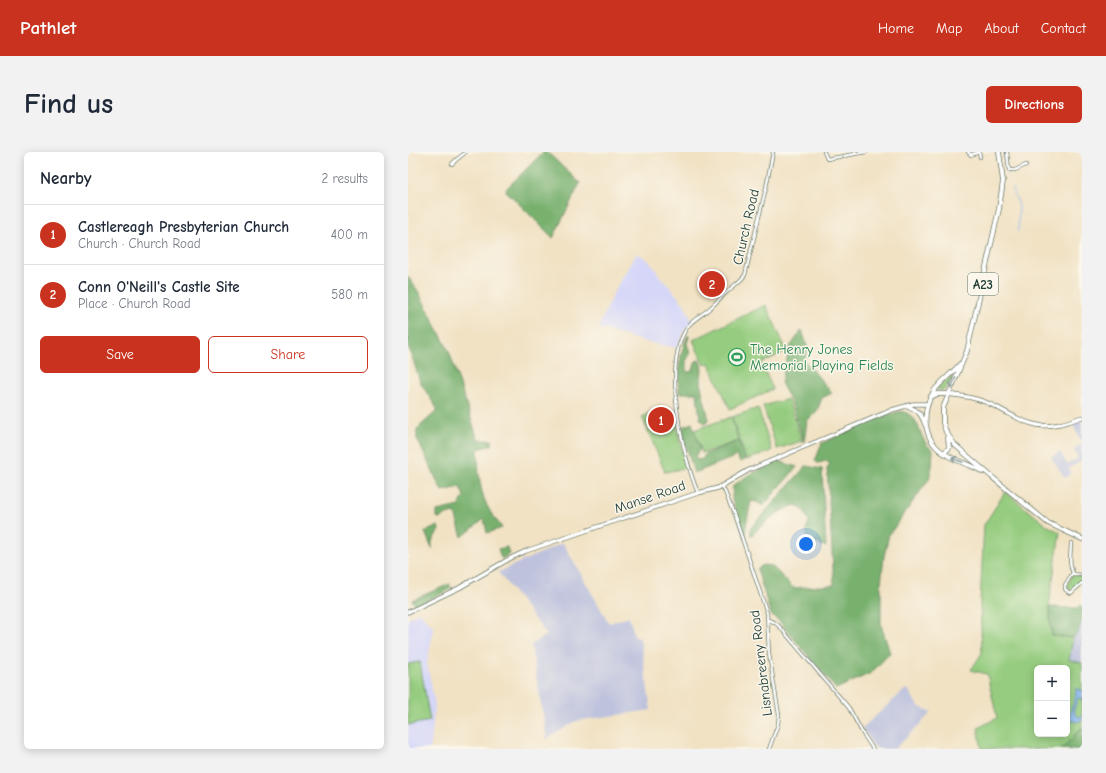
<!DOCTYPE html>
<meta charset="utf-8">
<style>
:root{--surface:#fff;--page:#f2f2f3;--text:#1f2937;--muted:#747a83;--line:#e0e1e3;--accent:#c8321e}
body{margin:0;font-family:"Comic Neue",sans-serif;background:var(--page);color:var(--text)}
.controls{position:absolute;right:12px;bottom:12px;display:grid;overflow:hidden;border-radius:6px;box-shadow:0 2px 10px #0003}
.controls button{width:36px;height:36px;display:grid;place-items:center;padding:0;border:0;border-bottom:1px solid var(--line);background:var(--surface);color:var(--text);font:20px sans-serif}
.you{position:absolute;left:398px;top:392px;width:14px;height:14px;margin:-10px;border:3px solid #fff;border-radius:50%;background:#1a73e8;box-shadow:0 0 0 6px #1a73e833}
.badge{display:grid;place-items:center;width:26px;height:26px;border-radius:50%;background:var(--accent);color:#fff;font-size:13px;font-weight:700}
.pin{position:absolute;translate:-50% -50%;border:2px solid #fff;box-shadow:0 1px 4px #0006}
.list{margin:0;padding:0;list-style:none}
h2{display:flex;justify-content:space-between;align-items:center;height:52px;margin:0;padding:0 16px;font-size:17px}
h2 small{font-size:13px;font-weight:400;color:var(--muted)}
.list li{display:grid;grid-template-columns:26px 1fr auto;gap:12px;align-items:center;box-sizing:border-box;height:60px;padding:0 16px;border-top:1px solid var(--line)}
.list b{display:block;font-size:15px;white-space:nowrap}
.list p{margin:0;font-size:13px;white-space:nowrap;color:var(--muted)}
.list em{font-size:13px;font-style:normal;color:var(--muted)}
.actions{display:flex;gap:8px;padding:12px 16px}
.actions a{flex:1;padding:9px 0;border:1px solid var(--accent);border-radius:6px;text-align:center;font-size:14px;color:var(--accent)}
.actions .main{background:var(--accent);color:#fff}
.map{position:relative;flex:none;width:674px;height:597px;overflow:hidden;border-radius:6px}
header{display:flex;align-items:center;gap:24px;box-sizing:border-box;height:56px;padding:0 20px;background:var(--accent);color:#fff}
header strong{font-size:19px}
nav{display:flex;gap:22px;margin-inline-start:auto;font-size:14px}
.intro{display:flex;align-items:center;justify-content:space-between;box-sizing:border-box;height:96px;padding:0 24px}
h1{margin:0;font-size:28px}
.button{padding:10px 18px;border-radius:6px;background:var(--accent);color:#fff;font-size:14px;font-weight:700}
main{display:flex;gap:24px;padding:0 24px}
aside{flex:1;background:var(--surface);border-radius:6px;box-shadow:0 2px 10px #0003}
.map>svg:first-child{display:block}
.built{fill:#d6d7f8}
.industrial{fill:#bec2dd}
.green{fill:#95cc7f;stroke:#5a845a;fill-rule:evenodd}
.forest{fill:#78b06e;stroke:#4c7651}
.water{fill:#87b8f3;stroke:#537a94}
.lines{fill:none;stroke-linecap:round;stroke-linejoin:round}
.stream{stroke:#87b8f3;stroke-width:1}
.street-casing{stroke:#687766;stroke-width:4}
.secondary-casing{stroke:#687766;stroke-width:5}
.primary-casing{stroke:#687766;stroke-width:5.5}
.street{stroke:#fff;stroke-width:2.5}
.secondary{stroke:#fff;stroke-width:3.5}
.primary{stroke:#fff;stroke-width:4}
.oneway{stroke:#8f9e9a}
.labels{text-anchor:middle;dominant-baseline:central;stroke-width:3;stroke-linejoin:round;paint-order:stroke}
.shield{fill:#fbf7ec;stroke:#61756b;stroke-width:1}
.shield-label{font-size:13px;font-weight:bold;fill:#1f3d34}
.street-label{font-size:14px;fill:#1f3d34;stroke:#fbf7ec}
.leisure-label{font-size:14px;fill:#27864d;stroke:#fbf7ec;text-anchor:start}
</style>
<header>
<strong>Pathlet</strong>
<nav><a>Home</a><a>Map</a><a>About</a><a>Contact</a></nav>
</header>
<div class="intro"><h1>Find us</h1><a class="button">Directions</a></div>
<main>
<aside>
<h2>Nearby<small>2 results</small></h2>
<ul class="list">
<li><span class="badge">1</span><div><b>Castlereagh Presbyterian Church</b><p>Church · Church Road</p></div><em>400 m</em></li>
<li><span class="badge">2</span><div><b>Conn O'Neill's Castle Site</b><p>Place · Church Road</p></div><em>580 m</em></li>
</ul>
<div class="actions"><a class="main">Save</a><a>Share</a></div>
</aside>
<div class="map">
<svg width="674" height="597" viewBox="0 0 674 597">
<rect width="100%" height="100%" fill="#fbf7ec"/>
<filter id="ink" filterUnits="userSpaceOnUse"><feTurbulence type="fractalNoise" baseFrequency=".025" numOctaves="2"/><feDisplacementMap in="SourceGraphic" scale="8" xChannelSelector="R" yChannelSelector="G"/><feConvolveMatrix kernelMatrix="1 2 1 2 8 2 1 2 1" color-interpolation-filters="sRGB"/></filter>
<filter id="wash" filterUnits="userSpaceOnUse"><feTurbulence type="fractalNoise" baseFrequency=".012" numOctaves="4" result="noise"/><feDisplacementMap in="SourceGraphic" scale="16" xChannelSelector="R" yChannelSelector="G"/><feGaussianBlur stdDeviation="0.9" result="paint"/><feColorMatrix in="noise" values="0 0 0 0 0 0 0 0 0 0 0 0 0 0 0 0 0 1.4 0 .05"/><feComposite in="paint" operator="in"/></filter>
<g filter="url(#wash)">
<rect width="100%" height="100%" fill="#f1e2c4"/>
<path class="built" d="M 229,101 L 240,108 L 249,118 L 248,119 L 276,152 L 284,169 L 277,177 L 269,196 L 238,190 L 191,176 L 191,174 L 207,138 Z
M 11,460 L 26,476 L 19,511 L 27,552 L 23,592 L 22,597 L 0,597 L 0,466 Z"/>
<path class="industrial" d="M 674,268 L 674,291 L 664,271 Z
M 674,292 L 674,309 L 661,316 L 663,321 L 657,326 L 643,305 L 652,300 L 659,312 L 670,307 L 666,297 Z
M 155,391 L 201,471 L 221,465 L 227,485 L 232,486 L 243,558 L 168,569 L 139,587 L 123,493 L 139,483 L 90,420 Z
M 674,466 L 674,511 L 661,508 L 665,486 Z
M 499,536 L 510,554 L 524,560 L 487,597 L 469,597 L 465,593 L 454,576 Z"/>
<path class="green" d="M 358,153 L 379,199 L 353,211 L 365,237 L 322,257 L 301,211 L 296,213 L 285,188 Z
M 543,224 L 545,227 L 536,238 L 529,238 L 531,234 Z
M 380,247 L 394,289 L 369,297 L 355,254 Z
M 253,255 L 255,260 L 244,265 L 245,273 L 269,271 L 270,281 L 278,316 L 257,320 L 234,265 Z
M 350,256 L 364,299 L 338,308 L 324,265 Z
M 323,265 L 331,289 L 294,301 L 286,278 Z
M 597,340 L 640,374 L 652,380 L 641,455 L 644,484 L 665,486 L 661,508 L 674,511 L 674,597 L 574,597 L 570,576 L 589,566 L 579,522 L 563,518 L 574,501 L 572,451 L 576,373 ZM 629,516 L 659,516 L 659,582 L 629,582 Z
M 664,423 L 673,424 L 674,428 L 664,437 L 661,438 L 659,435 Z
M 12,510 L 22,569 L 0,573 L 0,512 Z"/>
<path class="forest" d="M 135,0 L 139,0 L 172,31 L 145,86 L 97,38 Z
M 0,125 L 10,139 L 41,199 L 70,288 L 84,288 L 84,293 L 70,297 C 70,319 71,342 83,361 C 86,366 91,371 94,376 L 79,381 L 76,367 L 54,385 L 47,361 L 36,363 L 32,367 L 29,365 L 29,359 L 51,354 L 56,344 L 52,335 L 34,339 L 9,287 L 9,277 L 30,258 L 12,230 L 3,201 L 0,195 Z
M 394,178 L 400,197 L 396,208 L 424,241 L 414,246 L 409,259 L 399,269 L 396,290 L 383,249 L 373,231 L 382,195 Z
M 280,183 L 281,185 L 279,191 L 282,202 L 278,209 L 278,219 L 282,220 L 285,218 L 288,209 L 291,208 C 296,216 293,221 293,229 C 293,241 298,253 300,264 L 300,268 L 297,271 L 292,267 L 289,241 L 271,241 C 270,220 271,202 280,183 Z
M 494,259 C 516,266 508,287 525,298 L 524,315 L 521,327 L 481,383 L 476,404 L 473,432 L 473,473 L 482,501 L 463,521 L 428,537 L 370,468 L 363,463 L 349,417 L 355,413 L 364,414 L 385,436 L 426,433 L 419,316 L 422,312 L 418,309 L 410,311 L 407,309 L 414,291 L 479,263 Z
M 284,271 L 292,297 L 287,304 L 289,308 L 295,307 L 297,302 L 331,289 L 337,308 L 332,310 L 329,304 L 286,321 L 275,283 L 274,275 Z
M 370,309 L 389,315 L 355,354 L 349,350 L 343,349 L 338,374 L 337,387 L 324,347 L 325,334 L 339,324 Z
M 398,314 L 414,317 L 418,395 L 410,391 L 401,394 L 398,377 L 401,370 L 396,359 L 388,353 C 370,358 356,371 343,384 L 342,377 Z
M 30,374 L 31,378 L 24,389 L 24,397 L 17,380 Z
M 99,395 L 101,402 L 94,407 L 93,406 L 90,397 Z
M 42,432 L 42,436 L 37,440 L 7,453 L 4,448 Z
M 672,453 L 674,455 L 674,466 L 670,481 L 665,486 L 644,484 L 641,455 L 670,456 Z
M 674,575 L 674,597 L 654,597 Z"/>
<path class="water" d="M 668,536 L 674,539 L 674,549 L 673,546 L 670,546 L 666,556 L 667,562 L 671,565 L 674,563 L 674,568 L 669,570 L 662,568 C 661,559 665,554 667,546 C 668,543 668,539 668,536 Z"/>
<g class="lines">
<path class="stream" d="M 596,0 L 599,22
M 604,36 L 611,54 L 610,79"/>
</g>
</g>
<g filter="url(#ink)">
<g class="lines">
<defs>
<path id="street" d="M 416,0 L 419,7 L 458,0
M 560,0 L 563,3 L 571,0 L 572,5
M 599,0 L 601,18 L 607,18 L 618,13
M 44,12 L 48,8 L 58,0
M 314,334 L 317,340 L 327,365 L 359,461 L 361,502 L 371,563 L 370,572 L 361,597
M 290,341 C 274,303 252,206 282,172 C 288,166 295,162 301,157 C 308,151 313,145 319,140 C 325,134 332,130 337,123 L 358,36 L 365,0
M 663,391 C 663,401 660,412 665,421
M 674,423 L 664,422 L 657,433 L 657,437 L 660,440 L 663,441 L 674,431
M 360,468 L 366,470 L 371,474 L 441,556 L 455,582 L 465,597"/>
<path id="secondary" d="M 539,242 C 555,244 570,246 584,253 C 599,260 612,270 629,273 C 644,276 660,270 674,265
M 499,255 C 509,256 514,263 517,273
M 0,460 L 51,436 L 101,407 L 118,399 L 290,341 L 310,336 L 341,318 L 484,258 L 505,252 L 520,252"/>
<path id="primary" d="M 591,0 L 595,29 L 591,57 L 559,199 L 535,256 L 535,271 L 538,280 L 547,293 L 584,325 L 640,371 L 674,387
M 552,212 C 544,222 533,229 526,239 C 512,261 515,290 539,303 C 550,310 564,313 575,320
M 523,245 L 529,242 L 539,242
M 534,300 L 537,300 L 541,296 L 540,286"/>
</defs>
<use href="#street" class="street-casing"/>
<use href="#secondary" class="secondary-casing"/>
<use href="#primary" class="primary-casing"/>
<use href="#street" class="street"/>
<use href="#secondary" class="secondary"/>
<use href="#primary" class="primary"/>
</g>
<defs><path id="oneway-shaft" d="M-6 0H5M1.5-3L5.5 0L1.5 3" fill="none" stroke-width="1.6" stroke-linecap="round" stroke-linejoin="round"/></defs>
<g class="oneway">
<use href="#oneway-shaft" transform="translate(545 231) rotate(116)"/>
<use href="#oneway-shaft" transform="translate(549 308) rotate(-158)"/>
</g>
</g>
<defs>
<symbol id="stadium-ring" viewBox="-11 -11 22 22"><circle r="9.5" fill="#fbf7ec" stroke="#2e9e5b" stroke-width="1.5"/><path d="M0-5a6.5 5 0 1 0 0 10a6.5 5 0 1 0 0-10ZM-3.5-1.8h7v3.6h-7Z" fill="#2e9e5b"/></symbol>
</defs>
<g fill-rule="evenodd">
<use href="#stadium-ring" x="319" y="195" width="20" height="20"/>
</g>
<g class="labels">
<rect class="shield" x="560" y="121" width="30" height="22" rx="3"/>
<g class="shield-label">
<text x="575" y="132">A23</text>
</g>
<g class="street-label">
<text transform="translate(338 75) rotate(-77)">Church Road</text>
<text transform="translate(242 345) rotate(-19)">Manse Road</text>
<text transform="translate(353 511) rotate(-97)">Lisnabreeny Road</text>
</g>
<g class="leisure-label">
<text x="342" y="197">The Henry Jones<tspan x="342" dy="16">Memorial Playing Fields</tspan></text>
</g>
</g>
</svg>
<div class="controls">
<button>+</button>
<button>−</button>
</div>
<div class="you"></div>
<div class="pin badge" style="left:253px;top:268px">1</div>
<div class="pin badge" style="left:304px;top:132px">2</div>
</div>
</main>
